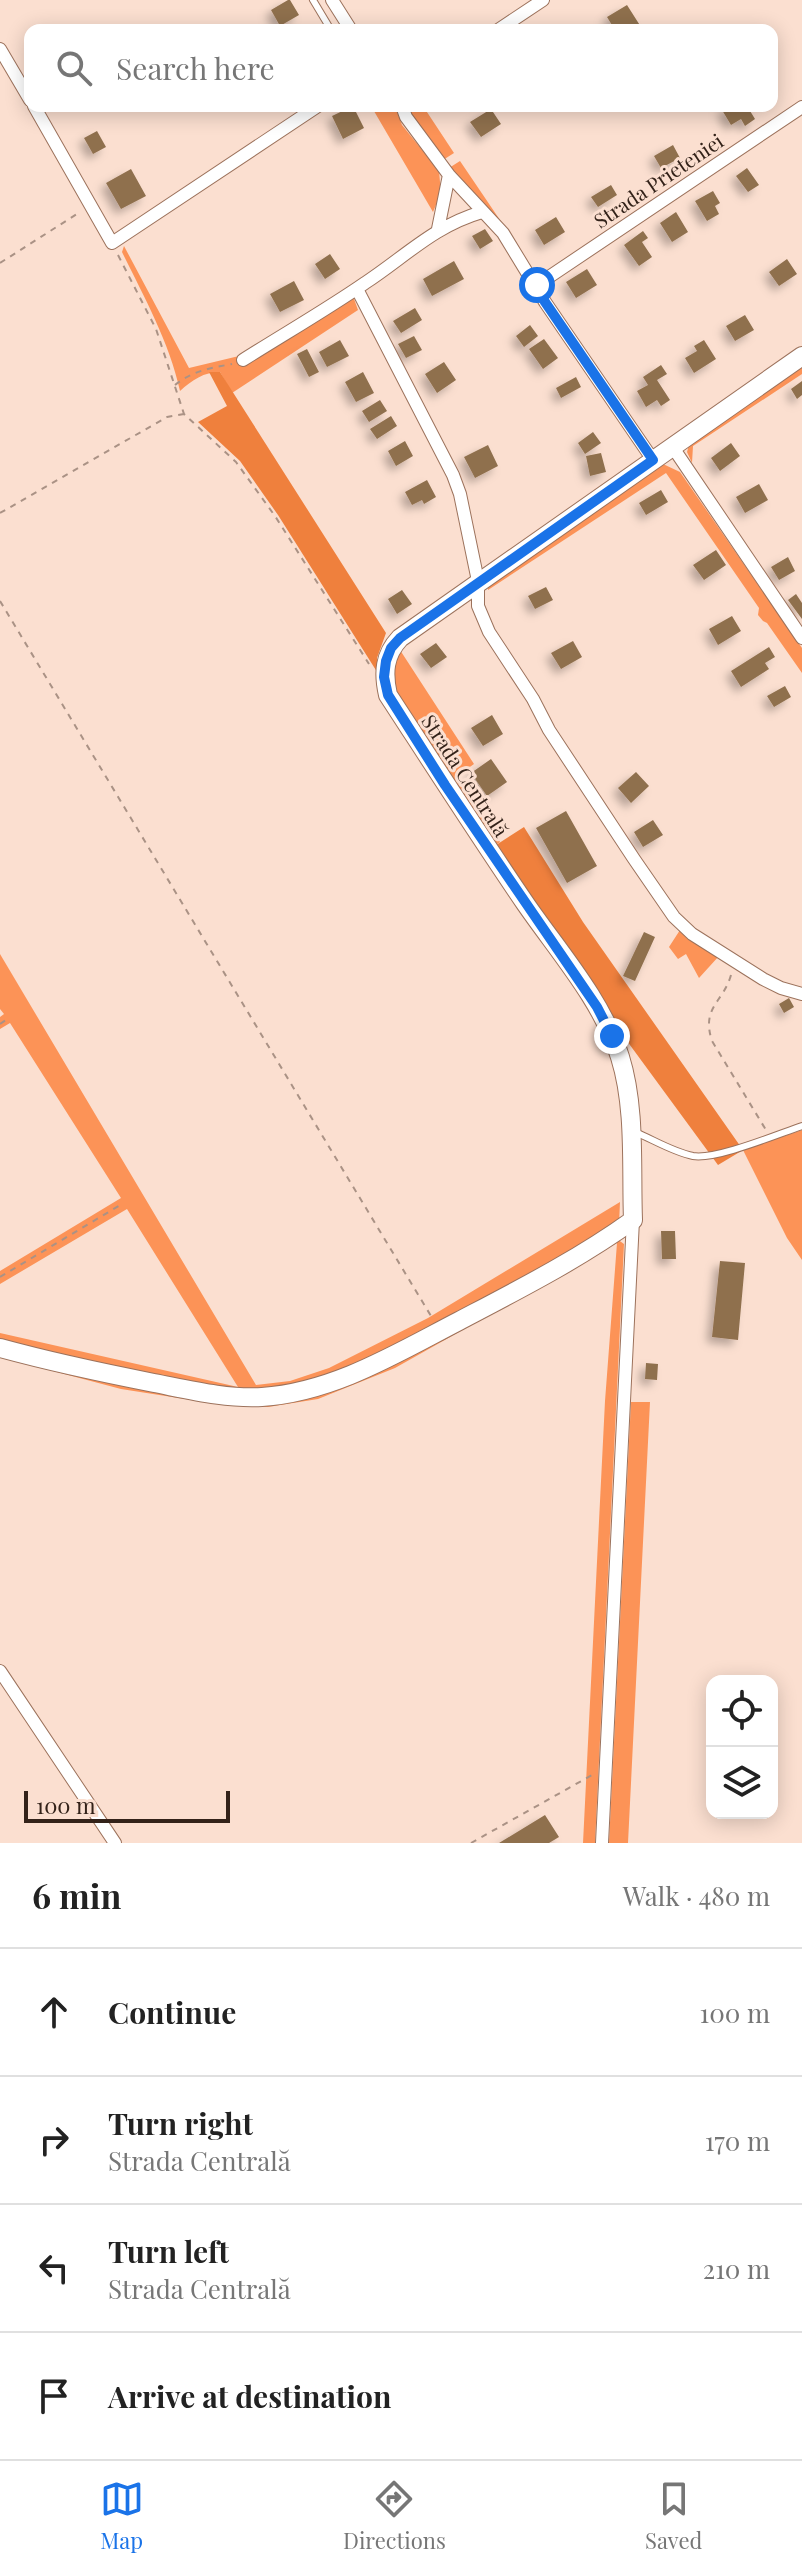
<!DOCTYPE html>
<meta charset="utf-8">
<style>
:root{--surface:#fff;--page:#f6f6f6;--text:#222;--muted:#767676;--line:#e0e0e0;--accent:#1a73e8}
body{margin:0;font-family:"Playfair Display",serif;background:var(--page);color:var(--text)}
.controls{position:absolute;right:24px;bottom:24px;display:grid;overflow:hidden;border-radius:16px;box-shadow:0 4px 20px #0003}
.controls button{width:72px;height:72px;display:grid;place-items:center;padding:0;border:0;border-bottom:2px solid var(--line);background:var(--surface);color:var(--text);font:40px sans-serif}
.scale{position:absolute;left:24px;bottom:20px;width:206px;box-sizing:border-box;padding-left:8px;border:4px solid #332219;border-top:0;font-size:22px;line-height:28px;white-space:nowrap;color:#332219;-webkit-text-stroke:6px #fbdfd0;paint-order:stroke}
.stop{position:absolute;width:24px;height:24px;margin:-18px;border:6px solid #1a73e8;border-radius:50%;background:#fff}
.stop.end{background:#1a73e8;border-color:#fff;box-shadow:0 2px 8px #0008}
.list{margin:0;padding:0;list-style:none}
h2{display:flex;justify-content:space-between;align-items:center;height:104px;margin:0;padding:0 32px;font-size:34px}
h2 small{font-size:26px;font-weight:400;color:var(--muted)}
.list li{display:grid;grid-template-columns:52px 1fr auto;gap:24px;align-items:center;box-sizing:border-box;height:128px;padding:0 32px;border-top:2px solid var(--line)}
.list b{display:block;font-size:30px;white-space:nowrap}
.list p{margin:0;font-size:26px;white-space:nowrap;color:var(--muted)}
.list em{font-size:26px;font-style:normal;color:var(--muted)}
.icon{flex:none;width:44px;height:44px;fill:none;stroke:currentColor;stroke-width:2;stroke-linecap:round;stroke-linejoin:round}
.map{position:relative;flex:none;width:802px;height:1843px;overflow:hidden}
.search{position:absolute;background:var(--surface);box-shadow:0 4px 20px #0003;left:24px;right:24px;top:24px;height:88px;display:flex;align-items:center;gap:20px;box-sizing:border-box;padding:0 28px;border-radius:16px;color:var(--muted);font-size:30px}
.sheet{height:616px;background:var(--surface)}
nav{display:flex;justify-content:space-around;align-items:center;box-sizing:border-box;height:112px;border-top:2px solid var(--line);background:var(--surface);font-size:22px;color:var(--muted)}
nav a{display:grid;justify-items:center;gap:4px}
nav .on{color:var(--accent)}
.map>svg:first-child{display:block}
.green{fill:#fc9357}
.forest{fill:#ef803d}
.building{fill:#8f704e;filter:url(#shadow)}
.lines{fill:none;stroke-linecap:round;stroke-linejoin:round}
.lane-casing{stroke:#9c725c;stroke-width:8}
.street-casing{stroke:#9c725c;stroke-width:14}
.secondary-casing{stroke:#9c725c;stroke-width:20}
.path{stroke:#aa9285;stroke-width:2;stroke-dasharray:6 6;stroke-linecap:butt}
.lane{stroke:#fff;stroke-width:6}
.street{stroke:#fff;stroke-width:12}
.secondary{stroke:#fff;stroke-width:18}
.route{stroke:#1a73e8;stroke-width:10}
.labels{text-anchor:middle;dominant-baseline:central;stroke-width:6;stroke-linejoin:round;paint-order:stroke}
.street-label{font-size:20px;fill:#332219;stroke:#fbdfd0}
</style>
<div class="map">
<svg width="802" height="1843" viewBox="0 0 802 1843">
<defs>
<filter id="shadow"><feDropShadow dx="-5.5" dy="5.5" stdDeviation="4" flood-color="#0004"/></filter>
</defs>
<rect width="100%" height="100%" fill="#fbdfd0"/>
<path class="green" d="M 371,106 L 395,106 L 402,125 L 439,171 L 441,193 L 433,212 Z
M 408,106 L 423,106 L 454,153 L 443,160 L 409,113 Z
M 460,161 L 502,223 L 482,206 L 449,168 Z
M 124,246 L 189,368 L 239,356 L 353,296 L 358,310 L 232,393 L 220,372 C 204,372 192,380 180,391 C 169,341 144,297 122,252 Z
M 802,365 L 802,374 L 693,446 L 692,463 L 687,452 L 689,445 Z
M 663,464 L 680,472 L 802,648 L 802,673 L 767,623 L 763,621 L 758,615 L 759,608 L 666,473 L 488,590 L 488,583 Z
M 400,650 L 474,764 L 457,776 L 500,842 L 493,847 L 395,694 L 392,664 Z
M 680,930 L 719,956 L 699,978 L 686,954 L 678,959 L 669,947 Z
M 0,954 L 256,1385 L 290,1381 L 329,1368 L 428,1318 L 620,1202 L 619,1224 L 588,1246 L 338,1376 L 242,1393 L 0,1343 L 0,1333 L 238,1387 L 127,1209 L 0,1284 L 0,1271 L 121,1198 L 10,1023 L 0,1029 L 0,1017 L 4,1014 L 0,1009 Z
M 802,1130 L 802,1260 L 787,1238 L 743,1150 Z
M 617,1239 L 624,1244 L 595,1843 L 583,1843 L 605,1401 L 617,1243 L 395,1368 L 318,1399 L 268,1407 L 217,1404 L 121,1389 L 0,1357 L 0,1352 L 283,1399 Z
M 631,1402 L 650,1402 L 628,1843 L 609,1843 Z"/>
<path class="forest" d="M 209,372 L 220,372 L 386,633 L 377,658 L 379,675 L 278,515 L 240,461 L 198,422 L 227,406 Z
M 524,827 L 583,922 L 743,1150 L 718,1165 L 605,1011 L 493,847 Z"/>
<path class="building" d="M 288,0 L 290,0 L 299,15 L 280,26 L 271,10 Z
M 627,5 L 641,27 L 636,30 L 615,30 L 607,17 Z
M 353,106 L 364,128 L 343,139 L 332,116 Z
M 728,106 L 747,106 L 755,119 L 745,126 L 741,119 L 731,125 L 722,110 Z
M 491,109 L 501,124 L 481,137 L 470,122 Z
M 97,131 L 106,147 L 93,154 L 84,138 Z
M 673,145 L 680,158 L 661,168 L 654,156 Z
M 747,168 L 759,185 L 748,192 L 736,176 Z
M 131,169 L 146,196 L 121,209 L 106,183 Z
M 611,185 L 617,195 L 598,207 L 591,197 Z
M 713,191 L 720,203 L 715,206 L 719,214 L 707,221 L 695,201 Z
M 676,212 L 688,232 L 672,242 L 660,223 Z
M 556,217 L 565,232 L 544,245 L 535,230 Z
M 485,229 L 493,241 L 480,249 L 472,236 Z
M 643,231 L 648,238 L 642,242 L 652,257 L 639,266 L 624,245 Z
M 330,254 L 340,269 L 325,279 L 315,264 Z
M 787,259 L 797,274 L 779,286 L 769,272 Z
M 454,261 L 464,279 L 432,296 L 423,279 Z
M 587,269 L 597,285 L 576,298 L 566,282 Z
M 294,281 L 304,300 L 280,312 L 270,294 Z
M 415,308 L 422,320 L 401,333 L 393,321 Z
M 745,315 L 754,330 L 735,341 L 726,326 Z
M 530,325 L 538,336 L 524,347 L 516,336 Z
M 414,336 L 422,350 L 406,358 L 398,344 Z
M 544,339 L 558,358 L 543,369 L 529,349 Z
M 340,340 L 349,356 L 327,367 L 319,352 Z
M 704,340 L 716,359 L 694,373 L 685,358 L 697,351 L 694,346 Z
M 307,349 L 319,372 L 309,377 L 297,354 Z
M 444,362 L 456,380 L 437,393 L 425,374 Z
M 661,365 L 667,374 L 657,380 L 670,400 L 661,406 L 657,400 L 646,407 L 637,391 L 648,385 L 643,377 Z
M 363,372 L 374,393 L 356,402 L 345,382 Z
M 576,377 L 581,387 L 561,398 L 556,388 Z
M 802,381 L 802,395 L 797,399 L 791,389 Z
M 380,400 L 387,411 L 369,422 L 362,411 Z
M 391,416 L 397,426 L 377,439 L 370,429 Z
M 593,432 L 601,443 L 585,454 L 578,443 Z
M 405,441 L 413,456 L 396,466 L 388,451 Z
M 731,443 L 740,456 L 720,471 L 711,458 Z
M 488,445 L 498,466 L 475,478 L 464,457 Z
M 601,453 L 606,472 L 590,476 L 586,456 Z
M 427,480 L 436,497 L 424,504 L 422,500 L 412,505 L 405,492 Z
M 759,484 L 768,500 L 745,513 L 736,497 Z
M 661,490 L 668,502 L 646,515 L 639,503 Z
M 716,550 L 726,565 L 704,580 L 693,565 Z
M 788,557 L 795,571 L 779,580 L 771,567 Z
M 546,587 L 553,600 L 535,609 L 528,596 Z
M 402,590 L 412,604 L 397,614 L 388,599 Z
M 796,594 L 802,603 L 802,619 L 788,600 Z
M 732,616 L 741,631 L 718,645 L 709,629 Z
M 573,641 L 582,657 L 561,669 L 551,653 Z
M 436,643 L 447,657 L 431,668 L 420,654 Z
M 769,647 L 775,657 L 765,663 L 769,669 L 741,687 L 731,671 Z
M 785,686 L 791,697 L 774,707 L 767,696 Z
M 492,715 L 503,734 L 483,746 L 471,728 Z
M 491,759 L 507,782 L 487,796 L 471,773 Z
M 636,772 L 649,786 L 631,803 L 618,788 Z
M 566,811 L 597,866 L 567,883 L 536,828 Z
M 653,820 L 663,835 L 643,847 L 634,832 Z
M 644,932 L 655,937 L 635,981 L 623,976 Z
M 789,998 L 794,1007 L 784,1013 L 779,1004 Z
M 661,1231 L 675,1231 L 676,1259 L 662,1259 Z
M 720,1261 L 745,1263 L 738,1340 L 712,1337 Z
M 646,1363 L 658,1364 L 657,1380 L 645,1379 Z
M 545,1815 L 559,1837 L 549,1843 L 499,1843 Z"/>
<g class="lines">
<defs>
<path id="lane" d="M 313,0 L 331,30
M 635,1132 C 654,1140 673,1152 693,1156 C 716,1160 778,1134 802,1126"/>
<path id="street" d="M 332,0 L 351,30
M 498,30 L 543,0
M 0,49 L 30,100
M 34,106 L 112,243 L 318,106
M 402,106 L 406,117 L 449,175 L 503,233 L 545,302 L 653,460
M 438,229 L 449,175
M 537,285 L 802,107
M 357,289 L 453,475 L 460,494 L 478,581 L 478,606 L 489,632 L 533,699 L 549,730 L 634,859 L 674,917 L 692,934 L 763,979 L 781,988 L 802,994
M 243,360 C 284,334 326,310 365,283 C 406,256 434,226 482,212
M 672,446 L 802,638
M 0,1671 L 115,1843
M 602,1843 L 633,1220"/>
<path id="secondary" d="M 0,1348 C 51,1362 103,1373 154,1383 C 190,1390 226,1399 262,1397 C 334,1392 397,1353 459,1321 C 518,1290 579,1259 633,1220 C 631,1168 636,1108 620,1057 C 602,1000 558,951 525,903 C 478,834 433,764 388,695 C 383,673 384,655 400,638 L 802,356"/>
</defs>
<use href="#lane" class="lane-casing"/>
<use href="#street" class="street-casing"/>
<use href="#secondary" class="secondary-casing"/>
<path class="path" d="M 118,255 L 156,329 L 184,414 L 236,462 L 275,516 L 369,664
M 0,263 L 80,212
M 175,385 C 192,371 210,368 232,364
M 0,513 L 167,417 L 184,414
M 0,601 L 431,1316
M 731,975 C 723,1003 701,1007 712,1041 L 766,1130
M 0,1024 L 9,1018
M 0,1277 L 122,1204
M 471,1843 L 592,1775"/>
<use href="#lane" class="lane"/>
<use href="#street" class="street"/>
<use href="#secondary" class="secondary"/>
</g>
<g class="lines">
<path class="route" d="M 537,285 L 545,302 L 653,460 L 400,638 L 391,648 L 386,661 L 384,677 L 388,695 L 445,785 L 597,1007 L 612,1036"/>
</g>
<g class="labels">
<g class="street-label">
<text transform="translate(658 180) rotate(-34)">Strada Prieteniei</text>
<text transform="translate(466 775) rotate(57)">Strada Centrală</text>
</g>
</g>
</svg>
<div class="controls">
<button><svg class="icon" aria-label="locate" viewBox="0 0 24 24"><circle cx="12" cy="12" r="6"/><path d="M12 2v4M12 18v4M2 12h4M18 12h4"/></svg></button>
<button><svg class="icon" aria-label="layers" viewBox="0 0 24 24"><path d="M12 4l9 5-9 5-9-5zM3 14l9 5 9-5"/></svg></button>
</div>
<div class="scale">100 m</div>
<div class="stop" style="left:537px;top:285px"></div>
<div class="stop end" style="left:612px;top:1036px"></div>
<div class="search"><svg class="icon" aria-label="search" viewBox="0 0 24 24"><circle cx="10" cy="10" r="6"/><path d="M15 15l6 6"/></svg>Search here</div>
</div>
<section class="sheet">
<h2>6 min<small>Walk · 480 m</small></h2>
<ul class="list">
<li><svg class="icon" aria-label="ahead" viewBox="0 0 24 24"><path d="M12 20V5M6 11l6-6 6 6"/></svg><div><b>Continue</b></div><em>100 m</em></li>
<li><svg class="icon" aria-label="right" viewBox="0 0 24 24"><path d="M7 20v-9h11M14 6l5 5-5 5"/></svg><div><b>Turn right</b><p>Strada Centrală</p></div><em>170 m</em></li>
<li><svg class="icon" aria-label="left" viewBox="0 0 24 24"><path d="M17 20v-9H6M10 6l-5 5 5 5"/></svg><div><b>Turn left</b><p>Strada Centrală</p></div><em>210 m</em></li>
<li><svg class="icon" aria-label="arrive" viewBox="0 0 24 24"><path d="M6 21V4h12l-3 4 3 4H6"/></svg><div><b>Arrive at destination</b></div></li>
</ul>
</section>
<nav>
<a class="on"><svg class="icon" aria-label="map" viewBox="0 0 24 24"><path d="M3 6l6-2 6 2 6-2v14l-6 2-6-2-6 2zM9 4v14M15 6v14"/></svg>Map</a>
<a><svg class="icon" aria-label="directions" viewBox="0 0 24 24"><path d="M12 3l9 9-9 9-9-9zM9 14v-3h6M13 9l2 2-2 2"/></svg>Directions</a>
<a><svg class="icon" aria-label="saved" viewBox="0 0 24 24"><path d="M7 4h10v16l-5-4-5 4z"/></svg>Saved</a>
</nav>
